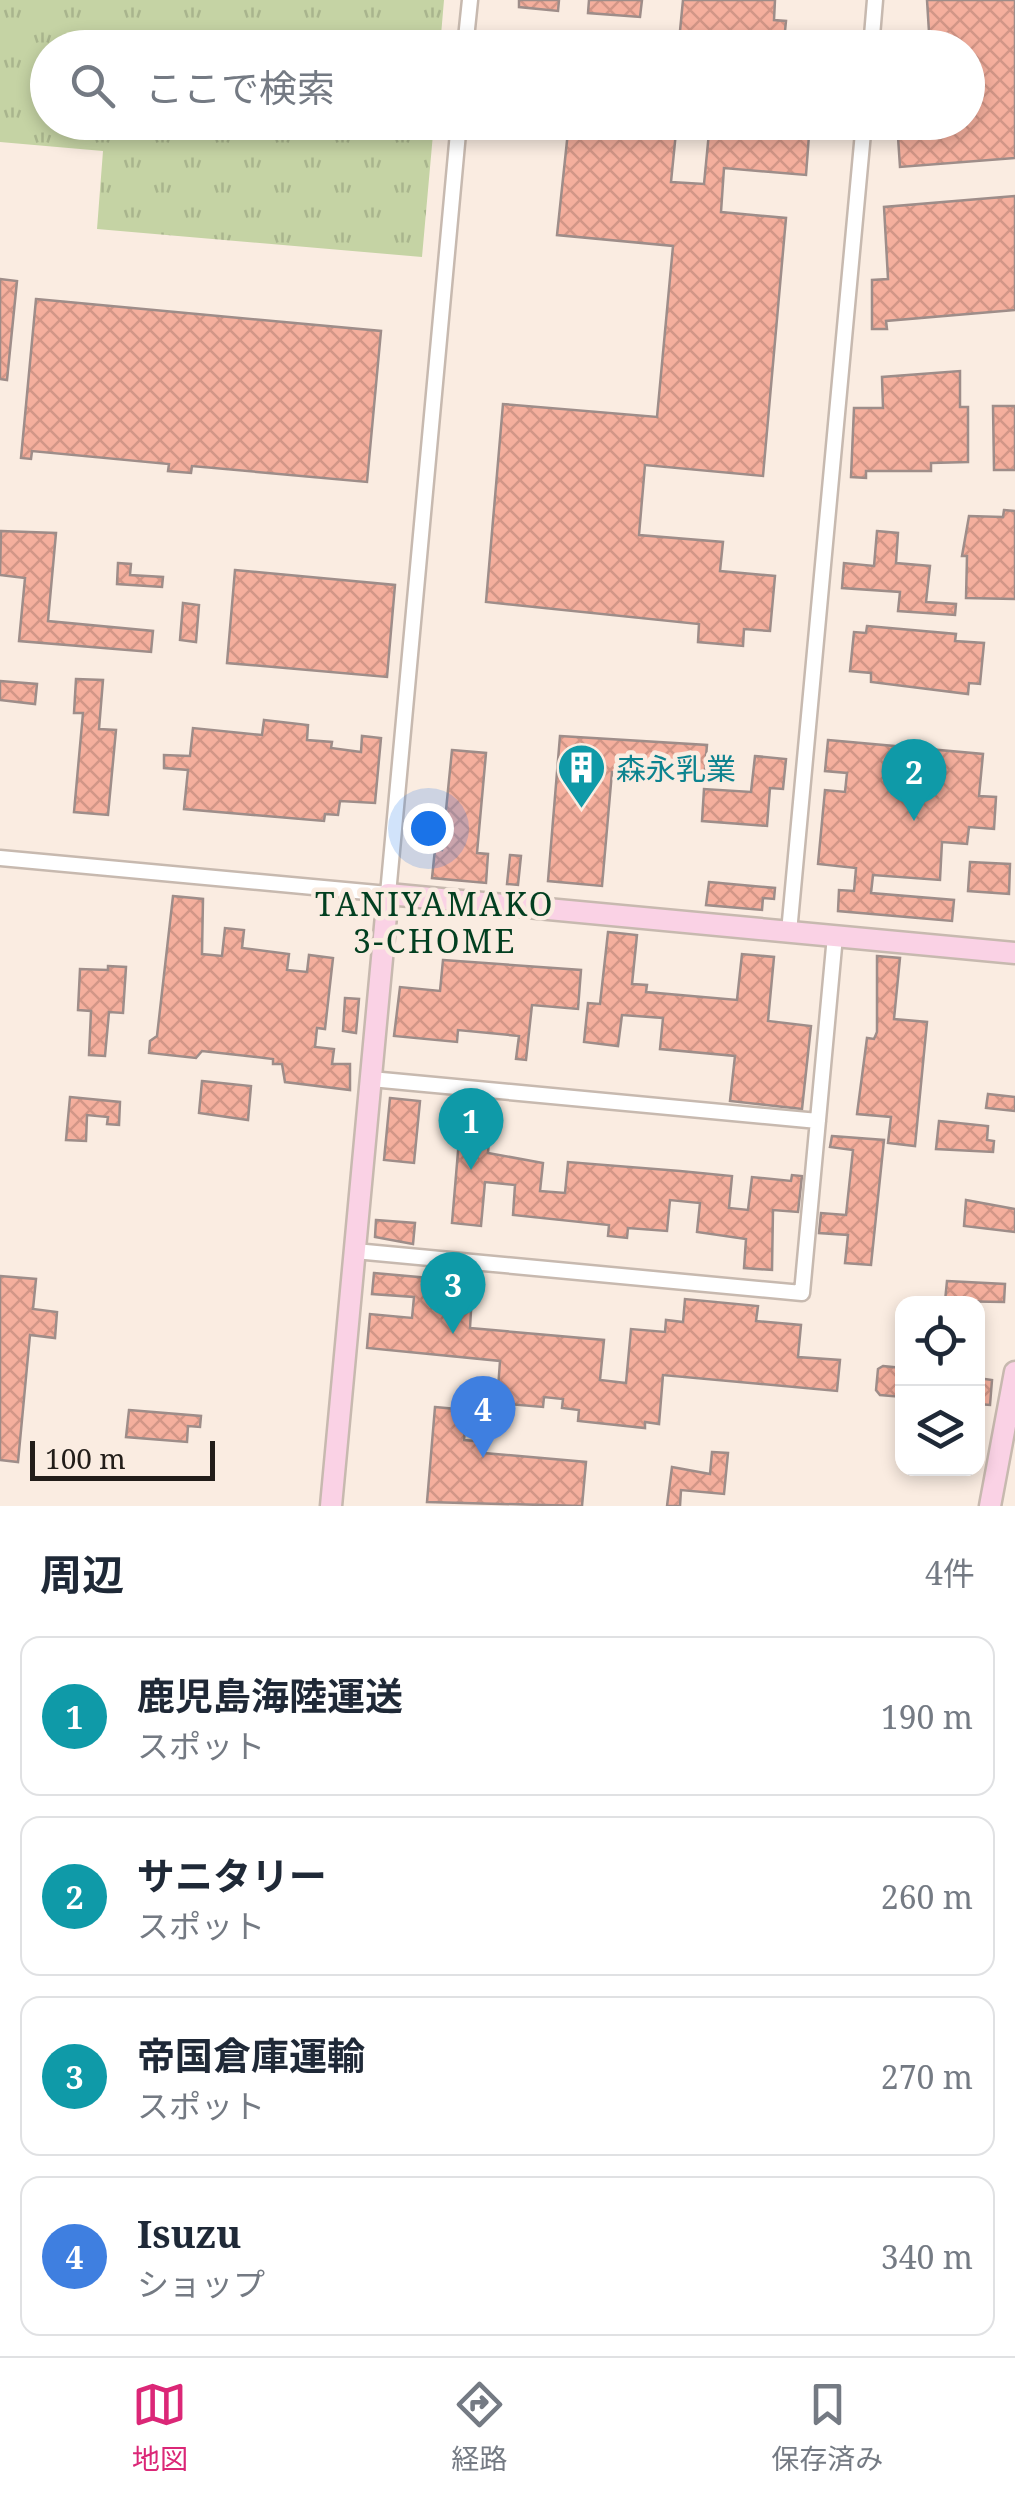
<!DOCTYPE html>
<html lang="ja">
<meta charset="utf-8">
<style>
:root{--surface:#fff;--page:#f2f2f3;--text:#1f2937;--muted:#747a83;--line:#e0e1e3;--accent:#db2777}
body{margin:0;font-family:"Noto Serif","Noto Sans JP",serif;background:var(--page);color:var(--text)}
.controls{position:absolute;right:30px;bottom:30px;display:grid;overflow:hidden;border-radius:20px;box-shadow:0 5px 15px #0003}
.controls button{width:90px;height:90px;display:grid;place-items:center;padding:0;border:0;border-bottom:2px solid var(--line);background:var(--surface);color:var(--text);font:50px sans-serif}
.scale{position:absolute;left:30px;bottom:25px;width:185px;box-sizing:border-box;padding-left:10px;border:5px solid #221d19;border-top:0;font-size:28px;line-height:35px;white-space:nowrap;color:#221d19;-webkit-text-stroke:8px #faece1;paint-order:stroke}
.you{position:absolute;left:428px;top:828px;width:35px;height:35px;margin:-25px;border:8px solid #fff;border-radius:50%;background:#1a73e8;box-shadow:0 0 0 15px #1a73e833}
.badge{display:grid;place-items:center;width:65px;height:65px;border-radius:50%;background:var(--accent);color:#fff;font-size:32px;font-weight:700}
.pin{position:absolute;translate:-50% -82px;filter:drop-shadow(0 2px 5px #0008)}
.pin::after{content:'';position:absolute;top:52px;width:35px;height:30px;background:inherit;clip-path:polygon(0 0,100% 0,50% 100%)}
.list{margin:0;padding:0;list-style:none}
h2{display:flex;justify-content:space-between;align-items:center;height:130px;margin:0;padding:0 40px;font-size:42px}
h2 small{font-size:32px;font-weight:400;color:var(--muted)}
.list li{display:grid;grid-template-columns:65px 1fr auto;gap:30px;align-items:center;box-sizing:border-box;height:160px;margin:0 20px 20px;padding:0 20px;border:2px solid var(--line);border-radius:20px}
.list b{display:block;font-size:38px;white-space:nowrap}
.list p{margin:0;font-size:32px;white-space:nowrap;color:var(--muted)}
.list em{font-size:32px;font-style:normal;color:var(--muted)}
.icon{flex:none;width:55px;height:55px;fill:none;stroke:currentColor;stroke-width:2;stroke-linecap:round;stroke-linejoin:round}
.map{position:relative;flex:none;width:1015px;height:1506px;overflow:hidden}
.search{position:absolute;background:var(--surface);box-shadow:0 5px 15px #0003;left:30px;right:30px;top:30px;height:110px;display:flex;align-items:center;gap:25px;box-sizing:border-box;padding:0 35px;border-radius:55px;color:var(--muted);font-size:38px}
.sheet{height:850px;background:var(--surface)}
nav{display:flex;justify-content:space-around;align-items:center;box-sizing:border-box;height:140px;border-top:2px solid var(--line);background:var(--surface);font-size:28px;color:var(--muted)}
nav a{display:grid;justify-items:center;gap:5px}
nav .on{color:var(--accent)}
.map>svg:first-child{display:block}
.grass{fill:url(#grass-tufts)}
.building{fill:url(#building-cross-hatch);stroke:#9e8d89;stroke-width:2.5}
.lines{fill:none;stroke-linecap:round;stroke-linejoin:round}
.street-casing{stroke:#c7b9af;stroke-width:19}
.secondary-casing{stroke:#c7b9af;stroke-width:25}
.street{stroke:#fff;stroke-width:14}
.secondary{stroke:#fad2e5;stroke-width:20}
.labels{text-anchor:middle;dominant-baseline:central;stroke-width:9;stroke-linejoin:round;paint-order:stroke}
.culture-label{font-size:30px;fill:#0d838f;stroke:#faece1;text-anchor:start}
.neighbourhood-label{font-size:32px;letter-spacing:2.5px;fill:#023f20;stroke:#faece1}
</style>
<div class="map">
<svg width="1015" height="1506" viewBox="0 0 1015 1506">
<defs>
<pattern id="grass-tufts" width="24" height="20" patternUnits="userSpaceOnUse" patternTransform="scale(2.5)"><rect width="24" height="20" fill="#c5d3a4"/><path d="M3 7l-1-3M5 7V3M7 7l1-3M15 17l-1-3M17 17v-4M19 17l1-3" fill="none" stroke="#a9b58d"/></pattern>
<pattern id="building-cross-hatch" width="8" height="8" patternUnits="userSpaceOnUse" patternTransform="scale(2.5)"><rect width="8" height="8" fill="#f5af9d"/><path d="M0 0l8 8M0 8l8-8" fill="none" stroke="#d29687"/></pattern>
</defs>
<rect width="100%" height="100%" fill="#faece1"/>
<path class="grass" d="M 0,0 L 444,0 L 440,47 L 48,48 L 48,122 L 434,123 L 422,257 L 97,229 L 103,151 L 0,142 Z"/>
<path class="building" d="M 519,0 L 559,0 L 558,11 L 519,7 Z
M 589,0 L 642,0 L 640,17 L 588,13 Z
M 683,0 L 775,0 L 774,20 L 786,21 L 784,41 L 680,31 Z
M 927,0 L 1015,0 L 1015,158 L 900,167 L 897,122 L 968,122 L 968,48 L 930,48 Z
M 569,122 L 677,122 L 671,182 L 704,184 L 710,122 L 810,122 L 806,175 L 724,168 L 721,212 L 786,218 L 763,476 L 645,465 L 639,535 L 723,542 L 720,571 L 775,576 L 770,631 L 744,629 L 743,646 L 698,642 L 699,624 L 486,602 L 503,404 L 657,417 L 673,246 L 557,235 Z
M 1015,196 L 1015,310 L 886,321 L 887,329 L 872,329 L 872,280 L 888,279 L 884,207 Z
M 0,279 L 17,281 L 7,380 L 0,379 Z
M 36,299 L 381,331 L 367,482 L 192,466 L 191,473 L 168,471 L 169,464 L 32,451 L 31,459 L 21,458 Z
M 960,371 L 960,407 L 968,407 L 968,462 L 931,463 L 931,471 L 866,471 L 866,478 L 851,477 L 854,408 L 883,408 L 882,377 Z
M 993,406 L 1015,406 L 1015,470 L 994,470 Z
M 1004,510 L 1015,511 L 1015,599 L 966,598 L 967,556 L 962,556 L 969,516 L 1003,517 Z
M 1,531 L 56,533 L 48,621 L 153,631 L 151,652 L 19,641 L 25,578 L 0,575 Z
M 877,531 L 898,533 L 896,563 L 930,566 L 926,602 L 956,604 L 955,615 L 898,611 L 900,592 L 842,588 L 844,563 L 874,566 Z
M 118,563 L 131,564 L 130,575 L 163,577 L 162,587 L 117,584 Z
M 235,570 L 395,585 L 387,677 L 227,663 Z
M 183,603 L 199,605 L 196,642 L 180,640 Z
M 867,626 L 956,634 L 955,641 L 984,643 L 980,684 L 969,683 L 968,694 L 871,682 L 871,673 L 850,671 L 854,632 L 866,633 Z
M 76,679 L 103,680 L 99,729 L 116,730 L 108,815 L 74,812 L 83,713 L 74,713 Z
M 0,681 L 37,684 L 35,704 L 0,700 Z
M 264,720 L 308,725 L 307,740 L 332,742 L 331,748 L 361,752 L 362,736 L 381,738 L 375,803 L 340,801 L 338,815 L 325,814 L 324,821 L 184,809 L 188,770 L 164,768 L 164,755 L 190,756 L 193,728 L 262,735 Z
M 560,736 L 707,745 L 704,780 L 612,772 L 602,886 L 548,881 Z
M 828,740 L 983,754 L 979,796 L 996,797 L 994,829 L 969,827 L 967,844 L 942,842 L 940,880 L 873,875 L 871,893 L 954,900 L 952,921 L 838,911 L 839,890 L 854,891 L 856,868 L 818,864 L 825,790 L 845,792 L 847,773 L 825,771 Z
M 452,750 L 486,753 L 477,853 L 488,854 L 486,883 L 432,878 L 435,849 L 442,850 Z
M 755,756 L 786,759 L 783,789 L 770,788 L 767,826 L 702,821 L 704,789 L 751,792 Z
M 510,855 L 521,856 L 518,885 L 507,884 Z
M 970,862 L 1010,864 L 1009,894 L 968,891 Z
M 709,882 L 775,888 L 774,899 L 763,898 L 762,910 L 706,905 Z
M 173,896 L 203,899 L 202,954 L 222,956 L 225,928 L 244,930 L 242,948 L 289,954 L 287,970 L 307,972 L 309,955 L 333,958 L 325,1029 L 317,1028 L 315,1047 L 334,1049 L 332,1064 L 350,1064 L 350,1090 L 285,1082 L 282,1064 L 273,1064 L 273,1059 L 202,1051 L 196,1058 L 149,1053 L 150,1041 L 157,1036 Z
M 608,932 L 637,935 L 632,984 L 647,985 L 646,992 L 737,1000 L 742,954 L 774,957 L 768,1021 L 811,1026 L 802,1109 L 730,1101 L 735,1056 L 660,1049 L 663,1018 L 622,1015 L 618,1046 L 584,1042 L 588,1003 L 600,1004 Z
M 877,956 L 900,958 L 894,1019 L 927,1022 L 915,1146 L 888,1143 L 891,1117 L 857,1114 L 867,1038 L 874,1039 L 877,1032 Z
M 443,960 L 581,970 L 578,1009 L 532,1005 L 526,1060 L 516,1059 L 519,1036 L 458,1030 L 457,1042 L 394,1036 L 400,987 L 440,991 Z
M 108,966 L 126,967 L 123,1013 L 109,1012 L 105,1056 L 89,1055 L 91,1011 L 78,1010 L 80,969 L 108,970 Z
M 345,998 L 359,999 L 356,1033 L 343,1031 Z
M 202,1081 L 251,1086 L 248,1120 L 199,1113 Z
M 988,1094 L 1015,1097 L 1015,1111 L 986,1108 Z
M 70,1097 L 120,1102 L 119,1125 L 107,1124 L 108,1117 L 87,1115 L 86,1141 L 66,1140 Z
M 390,1098 L 420,1101 L 414,1163 L 384,1160 Z
M 467,1111 L 491,1113 L 488,1153 L 543,1163 L 540,1191 L 565,1193 L 568,1162 L 680,1171 L 732,1176 L 729,1208 L 748,1210 L 752,1177 L 791,1181 L 792,1175 L 802,1176 L 798,1212 L 773,1210 L 772,1270 L 744,1268 L 746,1239 L 697,1232 L 700,1203 L 670,1200 L 667,1231 L 628,1228 L 627,1238 L 608,1236 L 609,1225 L 513,1215 L 515,1185 L 485,1182 L 481,1226 L 452,1223 L 461,1116 L 466,1116 Z
M 939,1121 L 988,1126 L 987,1140 L 994,1141 L 993,1152 L 936,1149 Z
M 832,1136 L 884,1140 L 871,1265 L 845,1263 L 848,1235 L 819,1233 L 821,1213 L 846,1215 L 853,1150 L 830,1147 Z
M 966,1200 L 1015,1209 L 1015,1232 L 964,1226 Z
M 376,1220 L 415,1223 L 413,1244 L 375,1237 Z
M 374,1273 L 451,1280 L 448,1308 L 471,1311 L 470,1328 L 604,1340 L 600,1380 L 626,1383 L 631,1329 L 665,1332 L 666,1320 L 683,1322 L 685,1299 L 758,1306 L 756,1321 L 801,1325 L 798,1357 L 840,1360 L 837,1391 L 663,1375 L 659,1424 L 645,1422 L 645,1428 L 578,1421 L 579,1410 L 562,1408 L 563,1399 L 544,1397 L 543,1407 L 497,1403 L 500,1361 L 367,1348 L 370,1314 L 412,1318 L 414,1297 L 372,1294 Z
M 0,1276 L 36,1279 L 33,1309 L 57,1312 L 55,1338 L 30,1335 L 18,1462 L 0,1460 Z
M 947,1281 L 1005,1284 L 1004,1302 L 945,1301 Z
M 883,1366 L 902,1368 L 902,1397 L 880,1395 L 876,1390 L 878,1369 Z
M 978,1378 L 992,1380 L 990,1405 L 978,1404 Z
M 435,1407 L 467,1410 L 464,1440 L 485,1442 L 484,1453 L 586,1462 L 582,1506 L 427,1502 Z
M 129,1410 L 201,1416 L 200,1427 L 188,1426 L 187,1442 L 126,1437 Z
M 712,1452 L 728,1453 L 724,1494 L 681,1490 L 680,1506 L 667,1506 L 672,1467 L 710,1474 Z"/>
<g class="lines">
<defs>
<path id="street" d="M 465,48 L 470,0
M 871,48 L 875,0
M 0,858 L 388,894 L 459,122
M 789,932 L 864,122
M 371,1079 L 818,1121
M 355,1251 L 802,1293 L 835,936"/>
<path id="secondary" d="M 331,1506 L 388,894 L 1015,953
M 990,1506 L 1015,1372"/>
</defs>
<use href="#street" class="street-casing"/>
<use href="#secondary" class="secondary-casing"/>
<use href="#street" class="street"/>
<use href="#secondary" class="secondary"/>
</g>
<defs>
<symbol id="building-pin" viewBox="-11 -11 22 30"><path d="M0 17L-7.5 6A9.5 9.5 0 1 1 7.5 6Z" fill="#0f9aa8" stroke="#faece1"/><path d="M-4-6H4V6H1V3H-1V6H-4ZM-2.5-4.3h1.7v1.8h-1.7ZM.8-4.3h1.7v1.8H.8ZM-2.5-1h1.7V.8h-1.7ZM.8-1h1.7V.8H.8Z" fill="#fff"/></symbol>
</defs>
<g fill-rule="evenodd">
<use href="#building-pin" x="554" y="740" width="55" height="75"/>
</g>
<g class="labels">
<g class="culture-label">
<text x="616" y="768">森永乳業</text>
</g>
<g class="neighbourhood-label">
<text x="435" y="903">TANIYAMAKO<tspan x="435" dy="37">3-CHOME</tspan></text>
</g>
</g>
</svg>
<div class="controls">
<button><svg class="icon" aria-label="locate" viewBox="0 0 24 24"><circle cx="12" cy="12" r="6"/><path d="M12 2v4M12 18v4M2 12h4M18 12h4"/></svg></button>
<button><svg class="icon" aria-label="layers" viewBox="0 0 24 24"><path d="M12 4l9 5-9 5-9-5zM3 14l9 5 9-5"/></svg></button>
</div>
<div class="scale">100 m</div>
<div class="you"></div>
<div class="pin badge" style="left:471px;top:1170px;background:#0f9aa8">1</div>
<div class="pin badge" style="left:914px;top:821px;background:#0f9aa8">2</div>
<div class="pin badge" style="left:453px;top:1334px;background:#0f9aa8">3</div>
<div class="pin badge" style="left:483px;top:1458px;background:#3f7fe0">4</div>
<div class="search"><svg class="icon" aria-label="search" viewBox="0 0 24 24"><circle cx="10" cy="10" r="6"/><path d="M15 15l6 6"/></svg>ここで検索</div>
</div>
<section class="sheet">
<h2>周辺<small>4件</small></h2>
<ul class="list">
<li><span class="badge" style="background:#0f9aa8">1</span><div><b>鹿児島海陸運送</b><p>スポット</p></div><em>190 m</em></li>
<li><span class="badge" style="background:#0f9aa8">2</span><div><b>サニタリー</b><p>スポット</p></div><em>260 m</em></li>
<li><span class="badge" style="background:#0f9aa8">3</span><div><b>帝国倉庫運輸</b><p>スポット</p></div><em>270 m</em></li>
<li><span class="badge" style="background:#3f7fe0">4</span><div><b>Isuzu</b><p>ショップ</p></div><em>340 m</em></li>
</ul>
</section>
<nav>
<a class="on"><svg class="icon" aria-label="map" viewBox="0 0 24 24"><path d="M3 6l6-2 6 2 6-2v14l-6 2-6-2-6 2zM9 4v14M15 6v14"/></svg>地図</a>
<a><svg class="icon" aria-label="directions" viewBox="0 0 24 24"><path d="M12 3l9 9-9 9-9-9zM9 14v-3h6M13 9l2 2-2 2"/></svg>経路</a>
<a><svg class="icon" aria-label="saved" viewBox="0 0 24 24"><path d="M7 4h10v16l-5-4-5 4z"/></svg>保存済み</a>
</nav>
